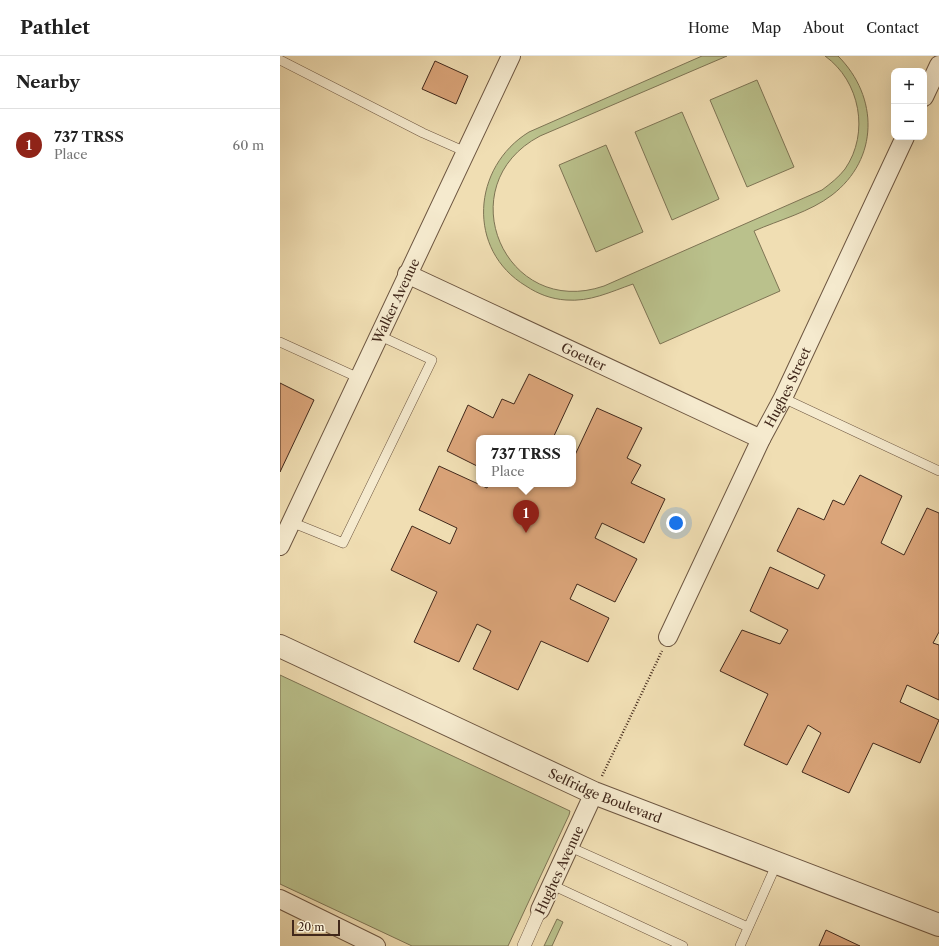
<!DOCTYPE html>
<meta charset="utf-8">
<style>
:root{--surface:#fff;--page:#f2f2f2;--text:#222;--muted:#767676;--line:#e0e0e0;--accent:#8f2418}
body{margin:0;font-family:"Libre Caslon Text",serif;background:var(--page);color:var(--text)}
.controls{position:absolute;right:12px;top:12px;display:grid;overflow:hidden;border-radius:8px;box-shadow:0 4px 16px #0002}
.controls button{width:36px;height:36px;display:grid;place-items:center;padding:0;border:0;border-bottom:1px solid var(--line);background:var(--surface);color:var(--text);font:20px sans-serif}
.scale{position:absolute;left:12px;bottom:10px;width:48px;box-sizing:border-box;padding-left:4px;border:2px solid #41281b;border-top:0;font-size:11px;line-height:14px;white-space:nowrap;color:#41281b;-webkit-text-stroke:3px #f5eace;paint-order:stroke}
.you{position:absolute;left:396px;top:467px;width:14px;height:14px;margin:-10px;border:3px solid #fff;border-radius:50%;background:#1a73e8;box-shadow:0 0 0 6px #1a73e833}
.badge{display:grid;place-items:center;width:26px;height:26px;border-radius:50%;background:var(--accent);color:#fff;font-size:13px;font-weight:700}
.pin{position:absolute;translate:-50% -33px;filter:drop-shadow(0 1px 2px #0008)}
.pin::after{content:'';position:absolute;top:21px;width:14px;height:12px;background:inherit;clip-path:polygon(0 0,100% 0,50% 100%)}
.popup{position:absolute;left:196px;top:379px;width:100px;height:52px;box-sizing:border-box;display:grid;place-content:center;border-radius:8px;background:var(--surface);filter:drop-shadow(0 1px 3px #0005);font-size:13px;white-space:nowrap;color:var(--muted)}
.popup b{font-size:15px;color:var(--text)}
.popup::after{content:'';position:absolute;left:50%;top:100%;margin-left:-8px;border:8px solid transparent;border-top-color:var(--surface)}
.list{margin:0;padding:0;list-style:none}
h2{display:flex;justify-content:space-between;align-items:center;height:52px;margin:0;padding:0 16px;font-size:17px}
h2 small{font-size:13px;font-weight:400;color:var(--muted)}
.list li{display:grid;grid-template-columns:26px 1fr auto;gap:12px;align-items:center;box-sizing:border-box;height:72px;padding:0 16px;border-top:1px solid var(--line)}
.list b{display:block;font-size:15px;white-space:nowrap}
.list p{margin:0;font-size:13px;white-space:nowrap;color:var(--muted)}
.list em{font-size:13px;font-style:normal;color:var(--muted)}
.map{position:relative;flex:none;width:659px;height:890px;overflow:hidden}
header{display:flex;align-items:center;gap:24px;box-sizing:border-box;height:56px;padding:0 20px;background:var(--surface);border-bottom:1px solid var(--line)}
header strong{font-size:19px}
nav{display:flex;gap:22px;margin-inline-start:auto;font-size:14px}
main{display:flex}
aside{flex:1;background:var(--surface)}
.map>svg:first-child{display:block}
.green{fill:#bac18c;stroke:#7e7454}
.building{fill:#dba57a;stroke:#41281b}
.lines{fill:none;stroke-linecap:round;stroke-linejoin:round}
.service-casing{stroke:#6d5641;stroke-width:10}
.pedestrian-casing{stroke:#6d5641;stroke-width:14}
.minor-casing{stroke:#6d5641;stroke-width:20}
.tertiary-casing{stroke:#6d5641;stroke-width:24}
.path{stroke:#41281b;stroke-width:2.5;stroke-dasharray:1 2;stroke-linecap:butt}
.service{stroke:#f5eace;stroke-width:9}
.pedestrian{stroke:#f5eace;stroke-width:13}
.minor{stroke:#f5eace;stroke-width:18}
.tertiary{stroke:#f5eace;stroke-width:22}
.labels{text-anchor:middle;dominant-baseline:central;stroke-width:3.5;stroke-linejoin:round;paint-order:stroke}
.street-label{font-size:13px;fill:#41281b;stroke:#f5eace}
</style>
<header>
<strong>Pathlet</strong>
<nav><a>Home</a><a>Map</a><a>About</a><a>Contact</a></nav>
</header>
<main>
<aside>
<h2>Nearby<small></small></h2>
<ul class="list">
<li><span class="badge">1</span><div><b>737 TRSS</b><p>Place</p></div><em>60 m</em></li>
</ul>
</aside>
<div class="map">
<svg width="659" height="890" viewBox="0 0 659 890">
<rect width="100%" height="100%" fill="#f0deb3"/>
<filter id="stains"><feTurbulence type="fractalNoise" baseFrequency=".005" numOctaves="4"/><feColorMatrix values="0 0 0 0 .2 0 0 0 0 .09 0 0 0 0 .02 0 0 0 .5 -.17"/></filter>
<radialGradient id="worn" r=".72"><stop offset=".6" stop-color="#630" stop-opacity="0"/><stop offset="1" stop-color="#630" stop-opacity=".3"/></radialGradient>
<path class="green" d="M 422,0 L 447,0 L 260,80 C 167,129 225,264 324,230 L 542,134 C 550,128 559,121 565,113 C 590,77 580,25 545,0 L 558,0 C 599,41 599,103 552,139 C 530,156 499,164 474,175 L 500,235 L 380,288 L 353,228 C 330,236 310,246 286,244 C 271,243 258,238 246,230 C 186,194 192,111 249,76 Z
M 477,24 L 514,111 L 467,131 L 430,44 Z
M 402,56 L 439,143 L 392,164 L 355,76 Z
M 326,89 L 363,176 L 316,196 L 279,109 Z
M 0,619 L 290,755 L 289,759 L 228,890 L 132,890 L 0,828 Z
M 277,863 L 283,866 L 272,890 L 264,890 Z"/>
<path class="building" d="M 155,5 L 188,20 L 176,48 L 142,33 Z
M 249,318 L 293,339 L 273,382 L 199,382 L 199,411 L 167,395 L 188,349 L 213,362 L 222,343 L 234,348 Z
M 0,327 L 34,344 L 0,416 Z
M 317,352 L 362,372 L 347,402 L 361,409 L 351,427 L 385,443 L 364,487 L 322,467 L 315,482 L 357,503 L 335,546 L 297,528 L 290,543 L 329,562 L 308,606 L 261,585 L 238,634 L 193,613 L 211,575 L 197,568 L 179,606 L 134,586 L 157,536 L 111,514 L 132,470 L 170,488 L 177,472 L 139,454 L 159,410 L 207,432 L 209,428 L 293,428 L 293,398 L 295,399 Z
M 580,419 L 622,440 L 601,487 L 624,499 L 647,452 L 659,457 L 659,576 L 653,587 L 659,589 L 659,644 L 627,629 L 620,646 L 659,664 L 640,707 L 593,687 L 569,737 L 522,716 L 541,677 L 528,669 L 507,709 L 464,689 L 488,638 L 440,615 L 462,574 L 500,588 L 508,574 L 470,555 L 490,511 L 538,533 L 545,519 L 497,495 L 518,452 L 544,464 L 553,444 L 564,449 Z
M 546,874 L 580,890 L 539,890 Z"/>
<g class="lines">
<defs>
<path id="service" d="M 0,4 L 143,77 L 186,96
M 0,286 L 79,322
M 503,342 L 659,415
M 11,466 L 63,487 L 152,304 L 98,279
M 290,791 L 468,871
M 272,829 L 403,890
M 460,890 L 497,807"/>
<path id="pedestrian" d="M 244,890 L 260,854"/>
<g id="minor">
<path d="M 644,41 L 659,9"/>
<path id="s1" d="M 127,218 L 481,383"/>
<path id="s2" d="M 0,490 L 231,0"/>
<path id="s3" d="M 388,581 L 481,383 L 503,342 L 625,81"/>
<path d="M 0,843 L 96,890"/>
<path d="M 260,854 L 314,737"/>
</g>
<g id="tertiary">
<path id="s4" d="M 0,590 L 314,737 L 659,869"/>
</g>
</defs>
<use href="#service" class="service-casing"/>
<use href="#pedestrian" class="pedestrian-casing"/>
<use href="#minor" class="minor-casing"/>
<use href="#tertiary" class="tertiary-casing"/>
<path class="path" d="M 322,720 L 382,595"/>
<use href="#service" class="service"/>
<use href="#pedestrian" class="pedestrian"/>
<use href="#minor" class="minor"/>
<use href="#tertiary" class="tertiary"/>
</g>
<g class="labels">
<g class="street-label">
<text stroke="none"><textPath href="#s2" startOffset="271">Walker Avenue</textPath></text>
<text stroke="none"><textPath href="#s1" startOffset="195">Goetter</textPath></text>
<text stroke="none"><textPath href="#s3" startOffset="277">Hughes Street</textPath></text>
<text stroke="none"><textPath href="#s4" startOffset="358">Selfridge Boulevard</textPath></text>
<text transform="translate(279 814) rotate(-65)">Hughes Avenue</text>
</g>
</g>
<rect width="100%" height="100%" filter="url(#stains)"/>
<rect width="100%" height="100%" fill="url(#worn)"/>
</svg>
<div class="controls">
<button>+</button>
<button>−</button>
</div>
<div class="scale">20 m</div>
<div class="you"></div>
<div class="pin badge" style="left:246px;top:477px">1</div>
<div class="popup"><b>737 TRSS</b>Place</div>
</div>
</main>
